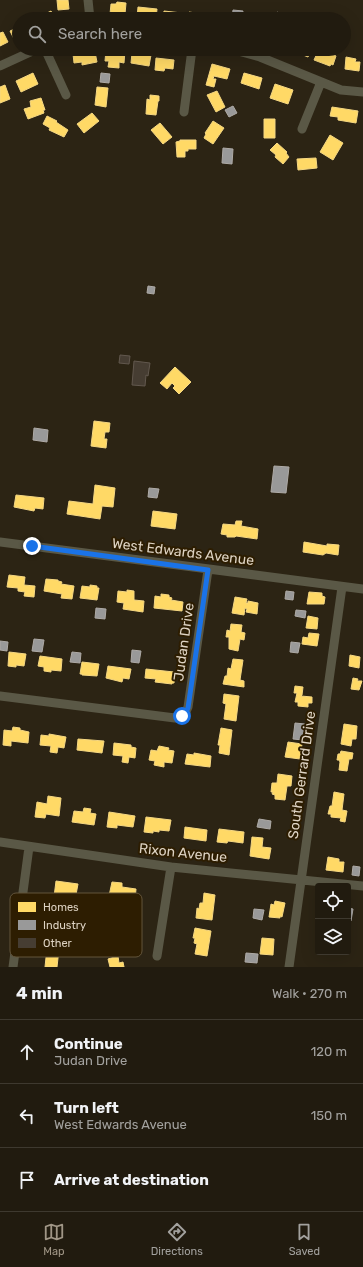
<!DOCTYPE html>
<meta charset="utf-8">
<style>
:root{--surface:#211b0f;--page:#292418;--text:#f1f3f6;--muted:#a2a19e;--line:#3e392f;--accent:#a09686}
body{margin:0;font-family:Rubik,sans-serif;background:var(--page);color:var(--text)}
.controls{position:absolute;right:12px;bottom:12px;display:grid;overflow:hidden;border-radius:4px;box-shadow:0 4px 16px #0002}
.controls button{width:36px;height:36px;display:grid;place-items:center;padding:0;border:0;border-bottom:1px solid var(--line);background:var(--surface);color:var(--text);font:20px sans-serif}
.stop{position:absolute;width:12px;height:12px;margin:-9px;border:3px solid #1a73e8;border-radius:50%;background:#fff}
.stop.end{background:#1a73e8;border-color:#fff;box-shadow:0 1px 4px #0008}
.list{margin:0;padding:0;list-style:none}
h2{display:flex;justify-content:space-between;align-items:center;height:52px;margin:0;padding:0 16px;font-size:17px}
h2 small{font-size:13px;font-weight:400;color:var(--muted)}
.list li{display:grid;grid-template-columns:26px 1fr auto;gap:12px;align-items:center;box-sizing:border-box;height:64px;padding:0 16px;border-top:1px solid var(--line)}
.list b{display:block;font-size:15px;white-space:nowrap}
.list p{margin:0;font-size:13px;white-space:nowrap;color:var(--muted)}
.list em{font-size:13px;font-style:normal;color:var(--muted)}
.icon{flex:none;width:22px;height:22px;fill:none;stroke:currentColor;stroke-width:2;stroke-linecap:round;stroke-linejoin:round}
.map{position:relative;flex:none;width:363px;height:967px;overflow:hidden}
.search{position:absolute;background:var(--surface);box-shadow:0 4px 16px #0002;left:12px;right:12px;top:12px;height:44px;display:flex;align-items:center;gap:10px;box-sizing:border-box;padding:0 14px;border-radius:22px;color:var(--muted);font-size:15px}
.sheet{height:244px;background:var(--surface)}
nav{display:flex;justify-content:space-around;align-items:center;box-sizing:border-box;height:56px;border-top:1px solid var(--line);background:var(--surface);font-size:11px;color:var(--muted)}
nav a{display:grid;justify-items:center;gap:2px}
nav .on{color:var(--accent)}
.map>svg:first-child{display:block}
.homes{fill:#ffd966;stroke:#f5d782}
.industry{fill:#999;stroke:#aeaaa6}
.building{fill:#463d32;stroke:#62584e}
.lines{fill:none;stroke-linecap:round;stroke-linejoin:round}
.street{stroke:#5a5846;stroke-width:9}
.route{stroke:#1a73e8;stroke-width:5}
.labels{text-anchor:middle;dominant-baseline:central;stroke-width:4;stroke-linejoin:round;paint-order:stroke}
.street-label{font-size:14px;fill:#ded3c3;stroke:#2d1d01}
.key{fill:#2d1d01;stroke:#62543b;stroke-width:1}
.key-label{font-size:11px;fill:#ded3c3}
</style>
<div class="map">
<svg width="363" height="967" viewBox="0 0 363 967">
<rect width="100%" height="100%" fill="#2c2414"/>
<path class="homes" d="M 57,0 L 68,0 L 69,9 L 58,10 Z
M 117,2 L 126,3 L 125,14 L 122,14 L 122,15 L 110,14 L 111,4 L 116,4 Z
M 138,7 L 157,9 L 156,19 L 137,18 Z
M 51,11 L 55,19 L 35,19 Z
M 164,11 L 182,13 L 181,19 L 163,19 Z
M 189,12 L 203,14 L 202,17 L 210,18 L 209,19 L 188,19 Z
M 19,27 L 19,39 L 15,41 L 10,31 Z
M 3,32 L 8,42 L 0,46 L 0,33 Z
M 294,49 L 312,49 L 308,57 L 293,51 Z
M 106,50 L 125,51 L 124,63 L 119,62 L 119,68 L 108,67 L 109,61 L 105,61 Z
M 318,51 L 326,54 L 327,52 L 336,56 L 333,65 L 331,64 L 330,66 L 314,60 Z
M 85,52 L 85,53 L 95,52 L 97,62 L 82,65 L 82,62 L 74,63 L 73,54 Z
M 132,53 L 151,55 L 149,66 L 131,63 Z
M 346,57 L 356,59 L 355,62 L 360,62 L 359,71 L 345,69 Z
M 156,58 L 174,60 L 173,69 L 165,68 L 164,71 L 155,70 Z
M 212,64 L 230,69 L 227,79 L 214,76 L 213,79 L 216,79 L 214,87 L 206,85 Z
M 33,73 L 38,84 L 21,92 L 16,81 Z
M 244,73 L 262,78 L 259,89 L 241,83 Z
M 275,84 L 293,90 L 288,104 L 270,98 Z
M 5,85 L 10,99 L 0,103 L 0,87 Z
M 97,87 L 108,88 L 106,107 L 95,105 Z
M 217,91 L 225,107 L 216,112 L 207,95 Z
M 150,95 L 159,96 L 159,101 L 158,101 L 156,115 L 146,114 L 147,99 L 150,100 Z
M 41,98 L 45,110 L 43,110 L 44,113 L 28,119 L 24,109 L 31,107 L 30,101 Z
M 332,107 L 358,111 L 356,123 L 338,120 L 338,117 L 330,116 Z
M 92,113 L 99,121 L 84,133 L 77,124 Z
M 47,116 L 57,121 L 56,122 L 68,130 L 64,137 L 49,130 L 50,128 L 43,124 Z
M 264,119 L 275,119 L 275,138 L 264,138 Z
M 213,121 L 224,128 L 213,144 L 204,138 L 206,134 L 205,133 Z
M 160,123 L 172,137 L 163,144 L 151,130 Z
M 330,135 L 343,143 L 333,160 L 320,152 Z
M 180,140 L 196,140 L 196,149 L 188,149 L 188,151 L 185,151 L 185,157 L 177,157 L 176,142 L 180,141 Z
M 277,143 L 287,152 L 286,153 L 289,157 L 283,164 L 275,157 L 276,155 L 270,150 Z
M 316,158 L 317,168 L 298,170 L 297,159 Z
M 175,367 L 191,382 L 179,394 L 173,388 L 175,386 L 172,383 L 167,389 L 160,383 Z
M 94,421 L 110,423 L 109,432 L 105,432 L 104,439 L 107,439 L 106,448 L 91,446 Z
M 95,485 L 115,488 L 113,507 L 102,506 L 100,519 L 67,514 L 69,501 L 93,504 Z
M 16,495 L 44,498 L 43,509 L 35,508 L 34,511 L 14,507 Z
M 153,511 L 177,514 L 175,529 L 151,526 Z
M 236,521 L 242,521 L 241,526 L 258,529 L 257,539 L 236,536 L 235,537 L 227,537 L 227,535 L 221,534 L 223,524 L 235,525 Z
M 304,542 L 327,546 L 327,544 L 339,545 L 338,555 L 326,553 L 323,555 L 303,552 Z
M 9,575 L 25,577 L 24,585 L 35,586 L 34,597 L 24,596 L 25,592 L 18,591 L 18,588 L 7,587 Z
M 46,579 L 58,580 L 58,581 L 62,582 L 61,584 L 74,586 L 72,599 L 61,598 L 62,594 L 44,591 Z
M 90,585 L 97,586 L 97,588 L 99,588 L 97,600 L 80,598 L 82,586 L 90,587 Z
M 127,590 L 134,591 L 134,600 L 144,601 L 143,612 L 123,609 L 124,603 L 117,602 L 118,591 L 127,592 Z
M 309,592 L 322,593 L 322,596 L 325,597 L 324,604 L 307,604 Z
M 161,594 L 169,595 L 169,597 L 172,598 L 171,600 L 183,602 L 182,611 L 154,608 L 155,596 L 161,597 Z
M 235,597 L 247,599 L 246,603 L 248,603 L 248,601 L 258,603 L 257,614 L 246,612 L 247,609 L 245,608 L 244,615 L 232,613 Z
M 308,616 L 318,618 L 317,629 L 306,628 Z
M 231,624 L 242,625 L 241,632 L 245,633 L 244,640 L 240,639 L 238,651 L 229,649 L 229,637 L 226,637 L 227,630 L 230,631 Z
M 309,633 L 319,634 L 317,646 L 302,644 L 303,637 L 308,638 Z
M 9,652 L 26,654 L 24,666 L 16,665 L 16,667 L 8,666 Z
M 350,655 L 360,657 L 359,668 L 349,666 Z
M 40,656 L 62,659 L 61,671 L 51,670 L 51,672 L 44,671 L 44,667 L 38,666 Z
M 233,659 L 243,660 L 240,680 L 244,681 L 244,687 L 223,684 L 225,676 L 227,676 L 228,668 L 231,669 Z
M 82,662 L 99,664 L 97,676 L 82,675 L 82,674 L 80,674 Z
M 108,666 L 131,669 L 129,679 L 123,678 L 122,682 L 106,678 Z
M 146,669 L 174,672 L 175,674 L 174,683 L 172,683 L 172,684 L 155,682 L 156,679 L 145,678 Z
M 353,678 L 358,679 L 357,681 L 362,681 L 359,690 L 351,689 Z
M 295,686 L 303,687 L 302,695 L 301,696 L 312,697 L 312,703 L 308,703 L 308,707 L 298,706 L 298,702 L 295,702 L 297,693 L 294,693 Z
M 224,694 L 239,696 L 236,721 L 224,719 L 226,704 L 223,703 Z
M 344,724 L 357,726 L 356,739 L 352,739 L 351,746 L 341,744 Z
M 13,727 L 20,728 L 20,730 L 29,732 L 28,743 L 11,741 L 11,746 L 3,745 L 4,730 L 12,731 Z
M 221,728 L 232,730 L 229,755 L 219,753 L 220,745 L 218,745 Z
M 49,734 L 66,737 L 64,748 L 58,747 L 57,753 L 50,752 L 51,746 L 40,745 L 41,735 L 49,736 Z
M 78,739 L 104,741 L 102,753 L 77,750 Z
M 288,742 L 302,744 L 300,759 L 285,757 Z
M 114,743 L 131,745 L 131,747 L 136,748 L 135,758 L 129,757 L 128,763 L 122,762 L 123,756 L 113,755 Z
M 159,746 L 169,748 L 168,750 L 174,751 L 172,763 L 164,762 L 164,767 L 154,765 L 155,761 L 149,760 L 151,750 L 157,751 Z
M 341,751 L 353,753 L 352,759 L 349,759 L 347,771 L 339,770 L 340,762 L 339,760 L 337,760 L 338,754 L 340,754 Z
M 194,753 L 211,756 L 210,767 L 185,764 L 187,754 L 194,755 Z
M 278,774 L 292,776 L 291,786 L 287,786 L 285,800 L 275,799 L 275,795 L 272,794 L 273,792 L 271,792 L 272,783 L 277,783 Z
M 334,792 L 344,794 L 342,810 L 347,811 L 345,822 L 340,821 L 341,818 L 331,817 L 331,814 L 328,814 L 330,806 L 332,806 Z
M 48,796 L 61,798 L 59,816 L 46,814 L 45,818 L 35,817 L 37,802 L 47,804 Z
M 84,808 L 91,809 L 90,813 L 96,814 L 94,825 L 72,822 L 74,811 L 83,812 Z
M 109,812 L 135,816 L 133,827 L 117,825 L 117,828 L 107,827 Z
M 146,817 L 171,820 L 169,831 L 159,830 L 159,832 L 153,831 L 153,833 L 144,832 Z
M 185,827 L 207,830 L 206,841 L 184,838 Z
M 219,829 L 244,832 L 243,843 L 228,841 L 227,843 L 217,842 Z
M 252,837 L 263,838 L 262,847 L 271,848 L 269,859 L 250,856 Z
M 328,857 L 339,859 L 339,862 L 344,862 L 343,872 L 326,870 Z
M 56,881 L 78,884 L 75,900 L 54,897 Z
M 112,882 L 122,883 L 122,887 L 136,889 L 135,900 L 109,896 Z
M 204,893 L 215,895 L 212,920 L 196,918 L 197,908 L 199,909 L 200,903 L 203,903 Z
M 275,901 L 285,903 L 282,917 L 280,916 L 280,918 L 269,917 L 271,904 L 274,905 Z
M 195,928 L 211,931 L 207,956 L 195,954 L 197,944 L 194,943 L 195,938 L 193,938 Z
M 262,938 L 274,939 L 273,955 L 260,954 Z
M 47,948 L 59,949 L 57,967 L 45,967 Z
M 118,956 L 119,963 L 123,962 L 124,967 L 110,967 L 108,959 Z"/>
<path class="industry" d="M 233,10 L 243,11 L 242,19 L 232,19 Z
M 277,12 L 284,15 L 283,19 L 274,19 Z
M 101,73 L 110,74 L 109,83 L 100,82 Z
M 233,106 L 237,113 L 229,117 L 225,110 Z
M 223,148 L 233,149 L 232,164 L 222,163 Z
M 148,286 L 155,287 L 154,294 L 147,293 Z
M 34,428 L 48,430 L 47,442 L 33,440 Z
M 274,466 L 289,467 L 286,493 L 271,492 Z
M 149,488 L 159,489 L 157,498 L 148,497 Z
M 286,591 L 294,592 L 293,600 L 285,599 Z
M 96,608 L 106,609 L 105,619 L 95,618 Z
M 296,610 L 306,611 L 305,618 L 295,616 Z
M 34,639 L 44,640 L 42,652 L 32,651 Z
M 0,641 L 8,642 L 7,651 L 0,650 Z
M 291,642 L 300,643 L 298,653 L 290,652 Z
M 132,650 L 141,651 L 139,663 L 131,662 Z
M 72,652 L 81,653 L 80,663 L 70,662 Z
M 295,723 L 305,724 L 303,740 L 293,739 Z
M 259,819 L 271,821 L 270,829 L 257,827 Z
M 353,866 L 360,867 L 359,876 L 352,875 Z
M 348,908 L 353,909 L 351,921 L 348,920 Z
M 254,909 L 264,910 L 262,920 L 253,918 Z
M 246,953 L 258,954 L 257,963 L 245,962 Z"/>
<path class="building" d="M 120,355 L 130,356 L 129,364 L 119,363 Z
M 134,361 L 150,363 L 148,376 L 146,375 L 145,386 L 132,385 Z"/>
<g class="lines">
<path class="street" d="M 88,0 L 90,19
M 45,49 L 66,95
M 231,49 L 260,57 L 341,90 L 363,92
M 0,66 L 37,49
M 184,112 L 192,49
M 302,129 L 321,82
M 0,542 L 363,589
M 0,696 L 175,718 C 182,717 186,714 188,707 L 208,570
M 0,842 L 171,867 L 363,886
M 157,956 L 171,867
M 13,967 L 29,847
M 289,967 L 342,587"/>
</g>
<g class="lines">
<path class="route" d="M 32,546 L 208,570 L 188,708 L 185,714 L 182,716"/>
</g>
<g class="labels">
<g class="street-label">
<text transform="translate(183 552) rotate(7)">West Edwards Avenue</text>
<text transform="translate(184 642) rotate(-82)">Judan Drive</text>
<text transform="translate(302 775) rotate(-82)">South Gerrard Drive</text>
<text transform="translate(183 853) rotate(6)">Rixon Avenue</text>
</g>
</g>
<rect x="10" y="893" width="132" height="64" rx="6" class="key"/>
<rect x="18" y="902" width="18" height="10" fill="#ffd966"/>
<rect x="18" y="920" width="18" height="10" fill="#999"/>
<rect x="18" y="938" width="18" height="10" fill="#463d32"/>
<g class="key-label">
<text x="43" y="911">Homes</text>
<text x="43" y="929">Industry</text>
<text x="43" y="947">Other</text>
</g>
</svg>
<div class="controls">
<button><svg class="icon" aria-label="locate" viewBox="0 0 24 24"><circle cx="12" cy="12" r="6"/><path d="M12 2v4M12 18v4M2 12h4M18 12h4"/></svg></button>
<button><svg class="icon" aria-label="layers" viewBox="0 0 24 24"><path d="M12 4l9 5-9 5-9-5zM3 14l9 5 9-5"/></svg></button>
</div>
<div class="stop" style="left:182px;top:716px"></div>
<div class="stop end" style="left:32px;top:546px"></div>
<div class="search"><svg class="icon" aria-label="search" viewBox="0 0 24 24"><circle cx="10" cy="10" r="6"/><path d="M15 15l6 6"/></svg>Search here</div>
</div>
<section class="sheet">
<h2>4 min<small>Walk · 270 m</small></h2>
<ul class="list">
<li><svg class="icon" aria-label="ahead" viewBox="0 0 24 24"><path d="M12 20V5M6 11l6-6 6 6"/></svg><div><b>Continue</b><p>Judan Drive</p></div><em>120 m</em></li>
<li><svg class="icon" aria-label="left" viewBox="0 0 24 24"><path d="M17 20v-9H6M10 6l-5 5 5 5"/></svg><div><b>Turn left</b><p>West Edwards Avenue</p></div><em>150 m</em></li>
<li><svg class="icon" aria-label="arrive" viewBox="0 0 24 24"><path d="M6 21V4h12l-3 4 3 4H6"/></svg><div><b>Arrive at destination</b></div></li>
</ul>
</section>
<nav>
<a class="on"><svg class="icon" aria-label="map" viewBox="0 0 24 24"><path d="M3 6l6-2 6 2 6-2v14l-6 2-6-2-6 2zM9 4v14M15 6v14"/></svg>Map</a>
<a><svg class="icon" aria-label="directions" viewBox="0 0 24 24"><path d="M12 3l9 9-9 9-9-9zM9 14v-3h6M13 9l2 2-2 2"/></svg>Directions</a>
<a><svg class="icon" aria-label="saved" viewBox="0 0 24 24"><path d="M7 4h10v16l-5-4-5 4z"/></svg>Saved</a>
</nav>
